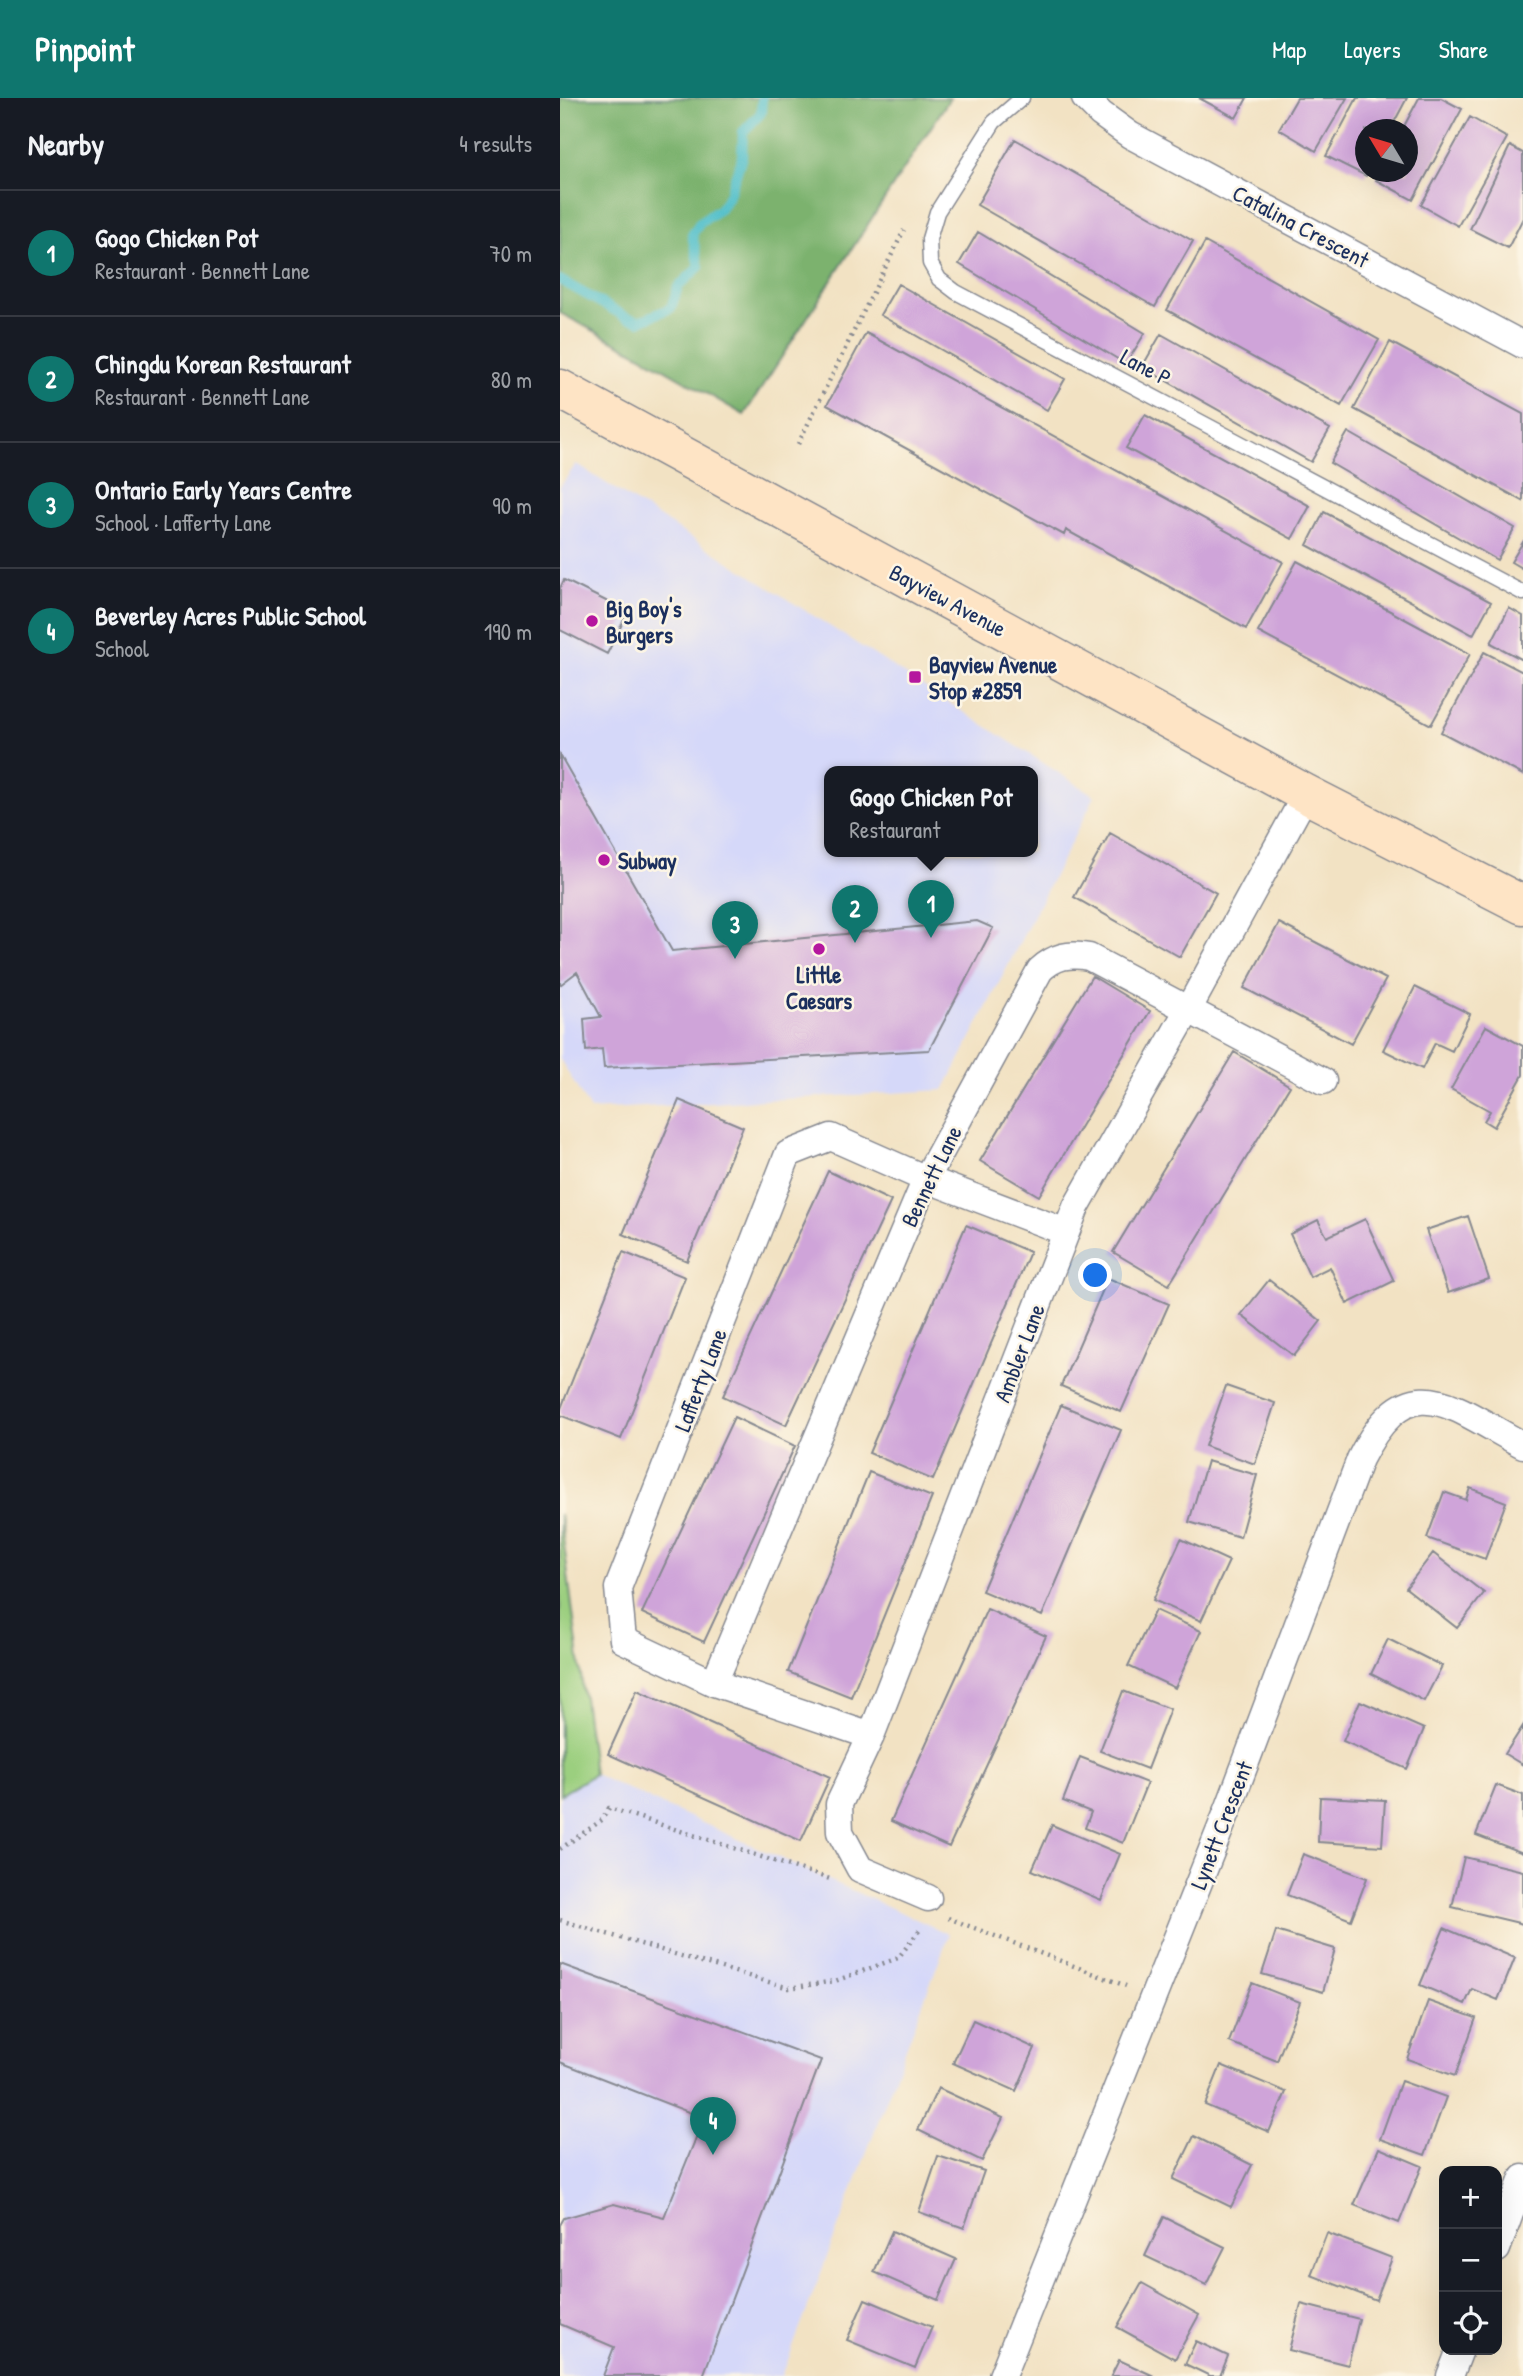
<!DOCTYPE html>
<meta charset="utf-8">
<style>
:root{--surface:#171b24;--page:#242831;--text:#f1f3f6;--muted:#9ea1a6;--line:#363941;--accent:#0f766e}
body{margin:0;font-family:"Patrick Hand",sans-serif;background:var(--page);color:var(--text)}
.controls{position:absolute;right:21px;bottom:21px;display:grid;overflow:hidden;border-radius:14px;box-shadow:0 7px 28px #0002}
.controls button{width:63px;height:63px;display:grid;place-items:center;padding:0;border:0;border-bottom:2px solid var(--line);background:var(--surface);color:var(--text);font:35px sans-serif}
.compass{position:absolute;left:795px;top:21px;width:63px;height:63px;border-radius:50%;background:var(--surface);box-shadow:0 7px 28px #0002;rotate:308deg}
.you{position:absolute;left:536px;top:1178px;width:24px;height:24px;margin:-18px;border:5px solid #fff;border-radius:50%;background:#1a73e8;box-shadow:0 0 0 10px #1a73e833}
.badge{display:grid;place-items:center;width:46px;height:46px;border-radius:50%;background:var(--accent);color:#fff;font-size:23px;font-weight:700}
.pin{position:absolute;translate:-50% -58px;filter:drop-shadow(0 2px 4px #0008)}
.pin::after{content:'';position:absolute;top:37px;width:24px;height:21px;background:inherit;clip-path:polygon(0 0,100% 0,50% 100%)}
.popup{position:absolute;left:264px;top:668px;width:214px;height:91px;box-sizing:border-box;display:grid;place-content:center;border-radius:14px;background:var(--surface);filter:drop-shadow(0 2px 5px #0005);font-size:23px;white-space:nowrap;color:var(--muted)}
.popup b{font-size:26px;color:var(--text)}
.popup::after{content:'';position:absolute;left:50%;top:100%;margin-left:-14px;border:14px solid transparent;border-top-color:var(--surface)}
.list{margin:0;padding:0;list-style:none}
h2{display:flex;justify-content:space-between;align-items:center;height:91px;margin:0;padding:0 28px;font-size:30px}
h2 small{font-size:23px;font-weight:400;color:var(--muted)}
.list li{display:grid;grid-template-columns:46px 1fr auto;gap:21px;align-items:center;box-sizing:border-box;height:126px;padding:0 28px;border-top:2px solid var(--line)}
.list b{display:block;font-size:26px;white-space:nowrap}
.list p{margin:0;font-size:23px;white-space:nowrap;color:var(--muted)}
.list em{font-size:23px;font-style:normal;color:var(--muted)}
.icon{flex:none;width:38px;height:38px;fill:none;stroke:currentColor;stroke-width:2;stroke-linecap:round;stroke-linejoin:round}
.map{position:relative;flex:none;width:963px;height:2278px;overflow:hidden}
header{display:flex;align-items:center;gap:42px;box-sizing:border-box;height:98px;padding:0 35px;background:var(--accent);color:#fff}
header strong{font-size:33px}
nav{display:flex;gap:38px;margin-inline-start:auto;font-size:24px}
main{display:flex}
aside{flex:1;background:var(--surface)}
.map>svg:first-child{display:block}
.built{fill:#d5d8f9;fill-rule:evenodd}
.green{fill:#9bcf7f;stroke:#5b7f6e;stroke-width:2}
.forest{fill:#7cb26e;stroke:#4c7066;stroke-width:2}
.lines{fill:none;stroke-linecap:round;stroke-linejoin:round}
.stream{stroke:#53c0ca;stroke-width:10}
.building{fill:#cfa4d9}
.service-casing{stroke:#868890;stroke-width:17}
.minor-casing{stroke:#868890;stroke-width:29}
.secondary-casing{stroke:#868890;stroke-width:41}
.path{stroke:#868890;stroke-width:4.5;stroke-dasharray:2 5;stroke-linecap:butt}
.service{stroke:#fff;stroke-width:14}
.minor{stroke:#fff;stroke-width:26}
.secondary{stroke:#fee4c5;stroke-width:38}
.poi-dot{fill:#b5179e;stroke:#fcf5e5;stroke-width:2.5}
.labels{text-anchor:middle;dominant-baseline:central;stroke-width:5;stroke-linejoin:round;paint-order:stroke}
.street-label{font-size:23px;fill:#1b2f5e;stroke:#fcf5e5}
.poi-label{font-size:23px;font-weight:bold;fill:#1b2f5e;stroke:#fcf5e5;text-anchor:start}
</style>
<header>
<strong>Pinpoint</strong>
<nav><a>Map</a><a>Layers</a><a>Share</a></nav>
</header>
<main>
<aside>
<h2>Nearby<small>4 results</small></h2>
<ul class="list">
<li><span class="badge">1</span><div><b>Gogo Chicken Pot</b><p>Restaurant · Bennett Lane</p></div><em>70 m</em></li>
<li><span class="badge">2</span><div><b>Chingdu Korean Restaurant</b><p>Restaurant · Bennett Lane</p></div><em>80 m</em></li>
<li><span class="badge">3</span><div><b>Ontario Early Years Centre</b><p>School · Lafferty Lane</p></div><em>90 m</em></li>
<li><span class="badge">4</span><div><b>Beverley Acres Public School</b><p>School</p></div><em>190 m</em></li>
</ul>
</aside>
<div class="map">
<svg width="963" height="2278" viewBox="0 0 963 2278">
<rect width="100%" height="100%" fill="#fcf5e5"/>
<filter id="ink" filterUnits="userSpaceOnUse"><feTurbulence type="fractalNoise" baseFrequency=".0143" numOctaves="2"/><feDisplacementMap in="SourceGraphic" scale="14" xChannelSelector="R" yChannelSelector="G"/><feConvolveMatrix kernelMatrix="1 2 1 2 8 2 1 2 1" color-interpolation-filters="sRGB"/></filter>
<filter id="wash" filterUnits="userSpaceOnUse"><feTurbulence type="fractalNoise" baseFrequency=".00686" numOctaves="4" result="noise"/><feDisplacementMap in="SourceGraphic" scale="28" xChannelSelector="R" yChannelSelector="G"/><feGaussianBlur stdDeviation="1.57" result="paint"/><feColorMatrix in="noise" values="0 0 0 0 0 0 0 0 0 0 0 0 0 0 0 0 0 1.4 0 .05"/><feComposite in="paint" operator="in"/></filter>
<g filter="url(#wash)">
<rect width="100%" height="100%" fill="#f2e2c3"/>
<path class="built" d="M 16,366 L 535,698 L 384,992 L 30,1012 L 0,961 L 0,389 ZM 270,674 L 472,674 L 472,754 L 270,754 Z
M 34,1676 L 389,1836 L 222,2278 L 0,2278 L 0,1697 Z"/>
<path class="green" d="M 0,1416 L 34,1676 L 0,1697 Z"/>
<path class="forest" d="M 0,0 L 390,0 L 184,317 L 76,255 L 0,215 Z"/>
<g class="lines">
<path class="stream" d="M 0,182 L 66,219 L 80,223 L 111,210 L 118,189 L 139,169 L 132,137 L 140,124 L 160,111 L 169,97 L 182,59 L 183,34 L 201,15 L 202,0"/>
</g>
<g id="blocks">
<path class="building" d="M 639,0 L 687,0 L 676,20 Z
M 737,0 L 787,0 L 756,53 L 719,31 Z
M 797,0 L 847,0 L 830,32 L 806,32 L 806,74 L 808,74 L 806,78 L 766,58 Z
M 859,0 L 881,0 L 902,11 L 853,102 L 816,82 L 820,74 L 848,74 L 848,32 L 842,32 Z
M 910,19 L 947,40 L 898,128 L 861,107 Z
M 455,41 L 633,143 L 595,209 L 417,107 Z
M 950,48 L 963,55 L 963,120 L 948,150 L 910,131 Z
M 418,134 L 585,235 L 566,266 L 399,166 Z
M 645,144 L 819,242 L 781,308 L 607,212 Z
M 338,186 L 505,281 L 487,312 L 320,217 Z
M 306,235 L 723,464 L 686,531 L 506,432 L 504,437 L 267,307 Z
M 601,236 L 770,331 L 751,364 L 582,269 Z
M 830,244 L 963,316 L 963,403 L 794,311 Z
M 585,317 L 750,408 L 732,441 L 566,350 Z
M 788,334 L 955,430 L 937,462 L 770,365 Z
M 764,414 L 931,504 L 913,537 L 747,447 Z
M 963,444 L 963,471 L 951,464 Z
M 737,463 L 910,556 L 871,627 L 698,534 Z
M 4,482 L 68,514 L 47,556 L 0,532 L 0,490 Z
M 949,510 L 963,518 L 963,562 L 931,545 Z
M 924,554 L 963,574 L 963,677 L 881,634 Z
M 0,657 L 112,853 L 417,823 L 433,830 L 369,952 L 44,970 L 42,951 L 26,953 L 24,921 L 41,919 L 17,874 L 0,887 Z
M 550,735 L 656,795 L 620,859 L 514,799 Z
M 719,825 L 826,881 L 791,946 L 684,890 Z
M 532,878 L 590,913 L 479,1098 L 420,1063 Z
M 855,889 L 910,916 L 892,953 L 875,945 L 862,971 L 823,952 Z
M 926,928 L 963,948 L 963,977 L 934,1029 L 924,1023 L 930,1013 L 891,991 Z
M 674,954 L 730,988 L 609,1187 L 553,1154 Z
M 119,1002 L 183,1029 L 127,1163 L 63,1136 Z
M 268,1073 L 331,1103 L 226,1327 L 163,1298 Z
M 908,1118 L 929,1181 L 888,1195 L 866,1132 Z
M 805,1121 L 834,1183 L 787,1206 L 770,1169 L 750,1179 L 730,1136 L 758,1122 L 767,1139 Z
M 406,1127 L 470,1154 L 373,1382 L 309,1355 Z
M 63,1154 L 125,1179 L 61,1341 L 0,1317 L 0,1313 Z
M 548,1180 L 609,1206 L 561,1314 L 501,1288 Z
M 709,1182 L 761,1223 L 734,1258 L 681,1217 Z
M 666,1288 L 715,1305 L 695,1366 L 645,1348 Z
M 501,1307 L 561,1332 L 482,1518 L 422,1493 Z
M 174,1319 L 235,1348 L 144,1544 L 82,1515 Z
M 647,1363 L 697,1377 L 680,1439 L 629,1424 Z
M 309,1374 L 372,1399 L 291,1599 L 228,1574 Z
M 910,1390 L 946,1404 L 925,1461 L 867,1440 L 884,1394 L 906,1402 Z
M 621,1441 L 669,1463 L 641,1523 L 593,1502 Z
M 873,1455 L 924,1495 L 897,1530 L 846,1490 Z
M 427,1511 L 486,1538 L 389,1749 L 331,1723 Z
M 595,1512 L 641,1533 L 615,1590 L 568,1568 Z
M 828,1541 L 882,1568 L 864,1603 L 811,1576 Z
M 77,1592 L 270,1679 L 241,1743 L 48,1656 Z
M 563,1593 L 610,1611 L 587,1671 L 540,1653 Z
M 800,1603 L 864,1631 L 847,1671 L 783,1643 Z
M 963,1628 L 963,1667 L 945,1656 Z
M 520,1659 L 587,1685 L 563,1745 L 525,1730 L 531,1714 L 503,1703 Z
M 936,1687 L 963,1697 L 963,1755 L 916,1737 Z
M 760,1699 L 825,1702 L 822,1748 L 758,1744 Z
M 492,1727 L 560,1756 L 541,1802 L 472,1772 Z
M 743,1756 L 807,1780 L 791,1822 L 727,1797 Z
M 904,1759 L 963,1773 L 963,1826 L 892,1809 Z
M 884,1830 L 955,1860 L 938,1902 L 912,1891 L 905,1906 L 860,1887 Z
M 716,1833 L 775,1851 L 763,1894 L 702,1876 Z
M 0,1866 L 261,1962 L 143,2278 L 43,2278 L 54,2249 L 0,2226 L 0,2127 L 4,2120 L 54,2106 L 104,2119 L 144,2020 L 0,1964 Z
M 692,1885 L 740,1904 L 717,1963 L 669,1944 Z
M 868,1903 L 916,1920 L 895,1978 L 847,1961 Z
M 413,1922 L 475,1950 L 456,1993 L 393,1965 Z
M 661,1967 L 726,1994 L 709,2034 L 645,2007 Z
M 841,1983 L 886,1999 L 865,2057 L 820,2041 Z
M 378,1990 L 443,2020 L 422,2063 L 358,2032 Z
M 634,2038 L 692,2067 L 671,2109 L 613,2081 Z
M 819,2050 L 862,2068 L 839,2125 L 794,2107 Z
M 378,2058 L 424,2073 L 404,2130 L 359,2114 Z
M 604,2119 L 665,2149 L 646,2187 L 585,2158 Z
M 332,2133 L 396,2161 L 378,2202 L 314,2174 Z
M 767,2135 L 832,2160 L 816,2202 L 751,2177 Z
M 582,2185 L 639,2217 L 615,2261 L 557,2229 Z
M 305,2201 L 372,2229 L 355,2270 L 287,2242 Z
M 741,2206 L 799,2221 L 788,2267 L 729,2252 Z
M 636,2243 L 668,2258 L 660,2278 L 650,2278 L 625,2266 Z
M 559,2262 L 594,2278 L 551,2278 Z"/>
</g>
</g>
<g filter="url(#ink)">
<use href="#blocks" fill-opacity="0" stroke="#868890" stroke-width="2"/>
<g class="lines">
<defs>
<path id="service" d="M 462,0 L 434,24 L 377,114 L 369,141 L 370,165 L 379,181 L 396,194 L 963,495"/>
<path id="minor" d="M 525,0 L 541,16 L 570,37 L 963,247
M 154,1585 L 366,1081 L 480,872 C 495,858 509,855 529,859 L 763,983
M 311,1638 L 154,1585 L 63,1542 L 58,1490 L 228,1056 L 271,1039 L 366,1081 L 506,1134
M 368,1800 L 300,1771 L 280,1734 L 279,1706 L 311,1638 L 516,1109 L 629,910 L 746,696
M 937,2151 L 963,2080
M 442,2278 L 669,1709 L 800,1361 C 849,1264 891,1309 963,1347
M 890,2278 L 900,2252"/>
<path id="secondary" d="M 0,291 L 746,696 L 963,807"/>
</defs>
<use href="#service" class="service-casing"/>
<use href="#minor" class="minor-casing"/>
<use href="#secondary" class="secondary-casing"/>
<path class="path" d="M 238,346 L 344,132
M 0,1751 L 42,1722 L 49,1710 L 270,1781
M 388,1820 L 566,1888
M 0,1822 L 229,1890 L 275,1883 L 338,1860 L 362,1829"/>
<use href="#service" class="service"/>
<use href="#minor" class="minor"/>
<use href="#secondary" class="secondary"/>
</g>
</g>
<g class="poi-dot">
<circle cx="32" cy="523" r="7"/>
<rect x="348" y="572" width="14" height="14" rx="3.5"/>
<circle cx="44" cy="762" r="7"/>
<circle cx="259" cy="851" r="7"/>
</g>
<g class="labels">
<g class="street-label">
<text transform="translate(741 128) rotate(28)">Catalina Crescent</text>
<text transform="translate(586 269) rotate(28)">Lane P</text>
<text transform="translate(388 502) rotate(28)">Bayview Avenue</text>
<text transform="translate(371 1078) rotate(-64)">Bennett Lane</text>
<text transform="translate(459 1255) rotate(-69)">Ambler Lane</text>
<text transform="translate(140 1282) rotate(-69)">Lafferty Lane</text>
<text transform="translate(661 1727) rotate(-69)">Lynett Crescent</text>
</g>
<g class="poi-label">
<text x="46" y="510">Big Boy's<tspan x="46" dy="26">Burgers</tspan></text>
<text x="369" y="566">Bayview Avenue<tspan x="369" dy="26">Stop #2859</tspan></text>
<text x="58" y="762">Subway</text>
<text x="259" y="876" text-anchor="middle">Little<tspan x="259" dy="26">Caesars</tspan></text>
</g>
</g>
</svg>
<div class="controls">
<button>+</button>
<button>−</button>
<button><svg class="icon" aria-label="locate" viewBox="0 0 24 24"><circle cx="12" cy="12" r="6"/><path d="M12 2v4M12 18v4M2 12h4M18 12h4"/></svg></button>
</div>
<svg class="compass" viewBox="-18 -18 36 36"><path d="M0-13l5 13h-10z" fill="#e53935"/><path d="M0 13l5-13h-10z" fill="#9ea1a6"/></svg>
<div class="you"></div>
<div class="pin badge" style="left:371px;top:840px">1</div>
<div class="popup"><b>Gogo Chicken Pot</b>Restaurant</div>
<div class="pin badge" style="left:295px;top:845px">2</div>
<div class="pin badge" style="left:175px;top:861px">3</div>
<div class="pin badge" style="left:153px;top:2057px">4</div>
</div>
</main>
